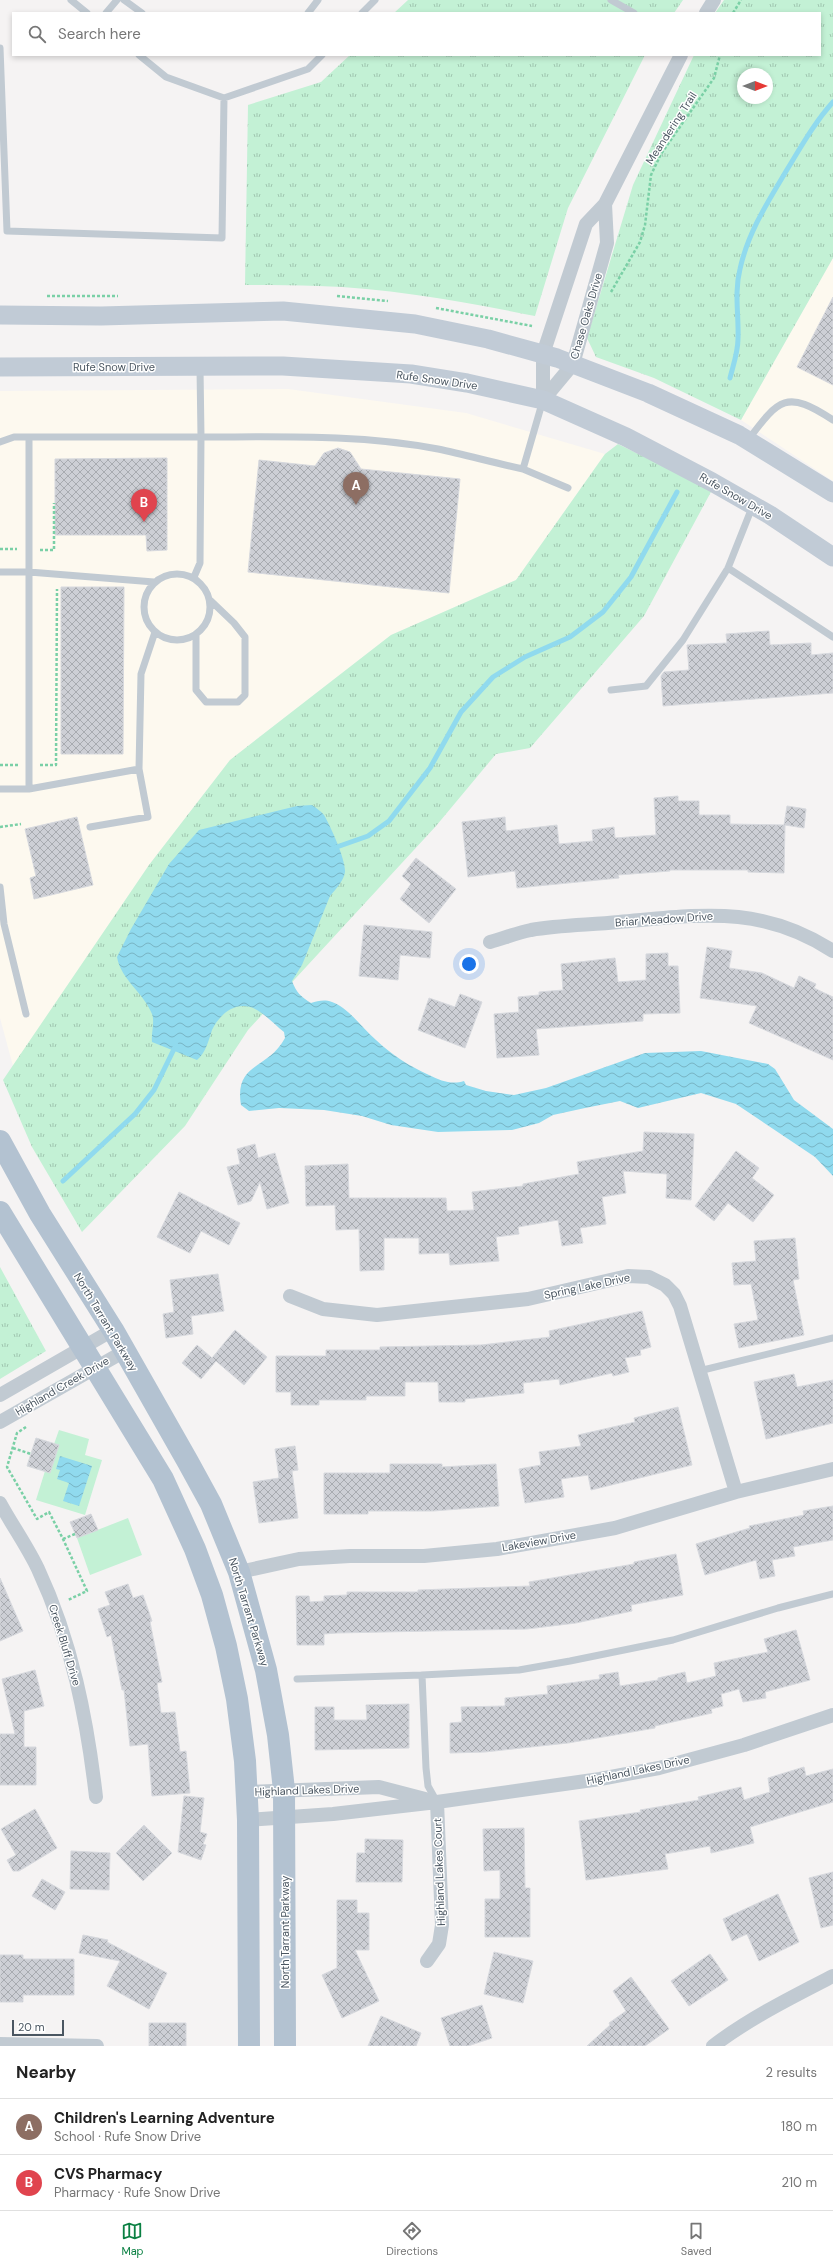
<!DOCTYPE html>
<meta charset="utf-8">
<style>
:root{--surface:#fff;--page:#f6f6f6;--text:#222;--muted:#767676;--line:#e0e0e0;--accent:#0b8043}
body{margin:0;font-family:"DM Sans",sans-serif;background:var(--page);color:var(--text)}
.compass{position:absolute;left:737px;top:68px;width:36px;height:36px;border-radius:50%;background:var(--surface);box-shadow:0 2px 6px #0003;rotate:90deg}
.scale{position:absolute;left:12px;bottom:10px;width:52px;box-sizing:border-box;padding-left:4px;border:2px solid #4a5661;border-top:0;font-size:11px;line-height:14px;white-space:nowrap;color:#4a5661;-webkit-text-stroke:3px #fff;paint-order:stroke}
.you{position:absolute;left:469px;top:964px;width:14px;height:14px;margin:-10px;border:3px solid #fff;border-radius:50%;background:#1a73e8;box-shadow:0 0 0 6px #1a73e833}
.badge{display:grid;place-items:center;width:26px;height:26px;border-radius:50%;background:var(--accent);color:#fff;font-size:13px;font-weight:700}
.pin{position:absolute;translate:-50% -33px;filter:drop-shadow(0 1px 2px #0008)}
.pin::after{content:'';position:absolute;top:21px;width:14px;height:12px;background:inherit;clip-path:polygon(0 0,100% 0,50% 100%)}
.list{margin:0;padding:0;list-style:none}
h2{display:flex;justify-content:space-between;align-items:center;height:52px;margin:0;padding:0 16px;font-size:17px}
h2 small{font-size:13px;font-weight:400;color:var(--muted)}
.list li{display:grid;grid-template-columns:26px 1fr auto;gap:12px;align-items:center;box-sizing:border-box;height:56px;padding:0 16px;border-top:1px solid var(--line)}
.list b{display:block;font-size:15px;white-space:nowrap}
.list p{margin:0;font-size:13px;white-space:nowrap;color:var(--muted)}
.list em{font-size:13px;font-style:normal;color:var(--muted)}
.icon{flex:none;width:22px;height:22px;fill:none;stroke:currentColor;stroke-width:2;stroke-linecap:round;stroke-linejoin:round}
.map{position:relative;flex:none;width:833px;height:2046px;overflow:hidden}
.search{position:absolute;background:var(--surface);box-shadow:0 2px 6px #0003;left:12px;right:12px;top:12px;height:44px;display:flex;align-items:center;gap:10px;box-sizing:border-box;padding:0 14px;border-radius:0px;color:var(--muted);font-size:15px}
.sheet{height:164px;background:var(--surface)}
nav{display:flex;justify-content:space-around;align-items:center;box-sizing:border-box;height:56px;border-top:1px solid var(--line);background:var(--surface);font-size:11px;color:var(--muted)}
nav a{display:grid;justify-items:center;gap:2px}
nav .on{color:var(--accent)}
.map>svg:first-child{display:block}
.commercial{fill:#fdf9ef}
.grass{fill:url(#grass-tufts);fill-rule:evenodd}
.park{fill:#c3f1d5}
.water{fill:url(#water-waves)}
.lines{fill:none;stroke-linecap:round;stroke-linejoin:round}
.stream{stroke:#90daee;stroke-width:5}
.building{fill:url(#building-cross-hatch);stroke:#d7d9de}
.path{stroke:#7ad0a6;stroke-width:2.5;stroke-dasharray:3 2;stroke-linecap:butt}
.service{stroke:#c1cad2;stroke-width:7}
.minor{stroke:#c1cad2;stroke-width:14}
.secondary{stroke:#c1cbd6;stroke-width:19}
.primary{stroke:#b3c2d1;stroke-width:22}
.labels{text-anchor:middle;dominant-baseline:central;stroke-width:3;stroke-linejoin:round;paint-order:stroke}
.street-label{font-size:11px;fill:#4a5661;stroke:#fff}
</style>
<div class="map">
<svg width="833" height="2046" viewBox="0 0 833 2046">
<defs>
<pattern id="grass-tufts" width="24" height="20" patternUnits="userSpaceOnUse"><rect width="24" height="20" fill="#c3f1d5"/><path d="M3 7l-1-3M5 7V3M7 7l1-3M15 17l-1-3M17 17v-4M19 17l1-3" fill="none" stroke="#a0c6b0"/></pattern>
<pattern id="water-waves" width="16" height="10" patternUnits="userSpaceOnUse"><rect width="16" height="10" fill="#90daee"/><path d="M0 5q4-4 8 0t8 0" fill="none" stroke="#78b4c4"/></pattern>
<pattern id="building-cross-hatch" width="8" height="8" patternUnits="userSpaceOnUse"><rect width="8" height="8" fill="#cdcfd5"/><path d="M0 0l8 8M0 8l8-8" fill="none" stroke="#a8abb0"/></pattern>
</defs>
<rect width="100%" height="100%" fill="#f5f3f3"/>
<path class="commercial" d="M 833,258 L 833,481 L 741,420 Z
M 288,389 L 466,413 L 605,454 L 516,580 L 391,635 L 230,760 L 149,865 L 13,1066 L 0,1018 L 0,391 Z"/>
<path class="grass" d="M 408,0 L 683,0 L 674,13 L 394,13 Z
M 724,0 L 833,0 L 833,258 L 741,420 L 654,378 L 596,357 L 587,338 L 633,185 L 694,55 L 820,55 L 820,13 L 715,13 ZM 743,74 L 767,74 L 767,98 L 743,98 Z
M 350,55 L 645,55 L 568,208 L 535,316 C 464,302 391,288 318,286 C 294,285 269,285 245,285 L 248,105 L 321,82 Z
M 618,444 L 712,490 L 644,616 L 530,748 L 496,754 L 436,826 L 248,1030 L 185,1126 L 82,1232 L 32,1147 L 3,1080 L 149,865 L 230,760 L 391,635 L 516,580 L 605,454 Z
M 0,1267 L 46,1351 L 0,1379 Z"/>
<path class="park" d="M 59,1430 L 89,1439 L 85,1455 L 102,1460 L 85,1515 L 36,1500 L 45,1471 L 27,1466 L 36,1438 L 54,1444 Z
M 128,1518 L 142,1555 L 90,1575 L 77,1538 Z"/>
<path class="water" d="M 312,805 C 316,808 321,811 324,815 C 330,825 346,860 345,872 C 344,880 336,889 330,896 L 302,965 L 292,981 C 296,992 301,997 311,1003 C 318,1001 324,999 332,1002 C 349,1008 362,1028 376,1040 C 392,1055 409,1066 429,1075 C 441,1081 452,1085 464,1081 L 466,1085 L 486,1091 L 514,1095 L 546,1088 L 645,1053 L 701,1051 L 768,1064 L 775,1069 L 794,1100 L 833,1129 L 833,1176 L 815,1157 L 736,1104 L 701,1093 L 638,1108 L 620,1101 L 585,1108 L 553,1115 L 539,1123 L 512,1130 L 438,1132 L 391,1125 L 362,1116 L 324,1110 L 279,1108 L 249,1111 L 241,1105 C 234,1062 268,1070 285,1038 L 284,1032 C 275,1025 267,1016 257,1010 C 238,999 220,1013 212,1030 C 208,1042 206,1052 197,1060 L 152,1042 C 151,1033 155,1022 152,1014 C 144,993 121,980 117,957 L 131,929 L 169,864 L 199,830 L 297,806 Z
M 60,1456 L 92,1466 L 79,1506 L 63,1501 L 69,1483 L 57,1479 L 60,1470 L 56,1469 Z"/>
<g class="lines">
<path class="stream" d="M 730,378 C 733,366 738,352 738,339 C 739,316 734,293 740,269 C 748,232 769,200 788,168 C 802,145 815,122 833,102
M 331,849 L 368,836 L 389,821 L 430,768 L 461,712 L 493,677 L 525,657 L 570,637 L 603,612 L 631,577 L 677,492
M 63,1181 L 135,1114 L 154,1090 L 176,1045"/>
</g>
<path class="building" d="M 833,297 L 833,385 L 797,367 Z
M 338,448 L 350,452 L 361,469 L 460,479 L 449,593 L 248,572 L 259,460 L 315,466 L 324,453 Z
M 167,458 L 167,550 L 147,551 L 146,535 L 55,535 L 55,459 Z
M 61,587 L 124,587 L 123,754 L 61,754 Z
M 769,631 L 770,645 L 811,643 L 811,655 L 833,653 L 833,693 L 663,706 L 661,676 L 664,672 L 689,670 L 687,645 L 727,643 L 726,634 Z
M 678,796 L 678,801 L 699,801 L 699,815 L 730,815 L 730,824 L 784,825 L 787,806 L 806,809 L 804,828 L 785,825 L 784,873 L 748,872 L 748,870 L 670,870 L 670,871 L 618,875 L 619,878 L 517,888 L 515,871 L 468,877 L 462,822 L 505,817 L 506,831 L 557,825 L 559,844 L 593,841 L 592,830 L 614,827 L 615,838 L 656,835 L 654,798 Z
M 77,817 L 93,885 L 34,899 L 30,878 L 36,876 L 25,829 Z
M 416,858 L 456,889 L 429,923 L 400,899 L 411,884 L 402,876 Z
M 364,925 L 432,932 L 430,958 L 400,955 L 398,980 L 359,976 Z
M 707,947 L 732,951 L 729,968 L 762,973 L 794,988 L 799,976 L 816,984 L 814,988 L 833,997 L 833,1060 L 749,1023 L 757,1006 L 700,998 Z
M 668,953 L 668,966 L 678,966 L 680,1013 L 643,1014 L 643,1021 L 536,1029 L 539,1055 L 497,1058 L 494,1014 L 519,1012 L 518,997 L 539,995 L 539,992 L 563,990 L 561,964 L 615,958 L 618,982 L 646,980 L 646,954 Z
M 460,994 L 482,1002 L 465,1048 L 418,1030 L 429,998 L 455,1007 Z
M 644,1132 L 694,1134 L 691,1200 L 666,1198 L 667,1174 L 623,1171 L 626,1193 L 602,1197 L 606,1224 L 580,1228 L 583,1243 L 562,1246 L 558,1220 L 518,1227 L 519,1234 L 496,1237 L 499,1261 L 450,1265 L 449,1253 L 419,1254 L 419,1238 L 384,1238 L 384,1270 L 360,1271 L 359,1229 L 336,1230 L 335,1205 L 306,1206 L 305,1166 L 348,1164 L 349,1198 L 446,1198 L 447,1211 L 474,1210 L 472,1192 L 523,1186 L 523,1184 L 579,1174 L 577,1162 L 643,1151 Z
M 255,1144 L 258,1158 L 275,1153 L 289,1203 L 267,1209 L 260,1182 L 251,1201 L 238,1205 L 227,1167 L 240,1164 L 237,1149 Z
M 736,1151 L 759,1168 L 752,1178 L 774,1195 L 753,1222 L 728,1203 L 714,1221 L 695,1206 Z
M 179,1192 L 240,1223 L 229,1245 L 201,1231 L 190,1253 L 157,1237 Z
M 795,1238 L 799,1279 L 793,1280 L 804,1335 L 739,1348 L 734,1324 L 758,1320 L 751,1284 L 734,1285 L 732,1263 L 756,1261 L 754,1241 Z
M 218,1274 L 224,1311 L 191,1316 L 193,1334 L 166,1338 L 163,1314 L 174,1312 L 170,1280 Z
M 642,1311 L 651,1347 L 640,1350 L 641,1355 L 625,1358 L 629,1372 L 613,1376 L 612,1373 L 560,1385 L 559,1379 L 523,1383 L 524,1393 L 465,1399 L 465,1402 L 439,1402 L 438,1382 L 405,1382 L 405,1396 L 366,1396 L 366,1400 L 319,1400 L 319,1405 L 291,1405 L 291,1392 L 276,1392 L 276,1356 L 326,1356 L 326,1350 L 380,1350 L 380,1347 L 481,1345 L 550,1337 L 549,1331 Z
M 235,1330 L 267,1357 L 244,1385 L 216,1361 L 201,1379 L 182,1363 L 197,1345 L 212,1358 Z
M 794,1374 L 797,1387 L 833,1380 L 833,1423 L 766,1439 L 754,1382 Z
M 678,1407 L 692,1465 L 591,1490 L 588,1475 L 561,1479 L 564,1497 L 525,1503 L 519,1469 L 541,1465 L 539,1452 L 581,1446 L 578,1435 L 635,1422 L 634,1418 Z
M 36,1438 L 59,1445 L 50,1473 L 27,1466 Z
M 295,1446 L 298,1470 L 292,1471 L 298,1518 L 259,1523 L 253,1482 L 279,1478 L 275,1449 Z
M 390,1464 L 442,1464 L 442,1467 L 496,1464 L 499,1506 L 433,1511 L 368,1511 L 368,1514 L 324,1514 L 324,1473 L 390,1473 Z
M 833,1506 L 833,1540 L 793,1547 L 795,1556 L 772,1560 L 775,1576 L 760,1579 L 756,1560 L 705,1575 L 696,1544 L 750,1528 L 749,1526 L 804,1515 L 803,1511 Z
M 91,1514 L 98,1530 L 77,1538 L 70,1522 Z
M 676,1554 L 683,1595 L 631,1605 L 632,1611 L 576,1623 L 527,1629 L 337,1633 L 324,1634 L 324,1645 L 297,1645 L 296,1596 L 309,1596 L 310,1602 L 324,1601 L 324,1596 L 347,1595 L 347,1592 L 418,1592 L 418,1590 L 530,1586 L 529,1582 L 634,1564 L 634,1562 Z
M 0,1578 L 23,1631 L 0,1641 Z
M 128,1584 L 133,1598 L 143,1595 L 152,1621 L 150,1622 L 162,1682 L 157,1683 L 161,1713 L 175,1712 L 180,1752 L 186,1751 L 190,1793 L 152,1796 L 148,1744 L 130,1746 L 124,1690 L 122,1690 L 111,1635 L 107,1637 L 98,1609 L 110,1605 L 105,1592 Z
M 796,1630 L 810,1680 L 765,1692 L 766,1698 L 743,1702 L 739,1689 L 721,1694 L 723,1706 L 711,1709 L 712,1713 L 655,1726 L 655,1728 L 568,1743 L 485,1752 L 450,1753 L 450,1723 L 462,1722 L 461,1707 L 505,1706 L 505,1698 L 548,1694 L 547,1686 L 600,1679 L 599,1675 L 618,1672 L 620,1686 L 658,1680 L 658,1678 L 685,1672 L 687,1683 L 716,1676 L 714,1663 L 768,1652 L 764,1639 Z
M 35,1670 L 44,1706 L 24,1711 L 24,1747 L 36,1747 L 36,1785 L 0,1785 L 0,1734 L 15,1734 L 2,1679 Z
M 409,1704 L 409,1748 L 315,1750 L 315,1707 L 334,1707 L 334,1720 L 367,1720 L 366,1705 Z
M 804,1767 L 806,1776 L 833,1769 L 833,1802 L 750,1827 L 754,1843 L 711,1853 L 710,1846 L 665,1854 L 668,1869 L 586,1880 L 579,1821 L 641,1812 L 640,1810 L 699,1800 L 698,1797 L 741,1787 L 744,1800 L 770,1792 L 768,1778 Z
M 184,1796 L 204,1798 L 200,1832 L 207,1834 L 203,1844 L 206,1845 L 201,1860 L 178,1852 Z
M 35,1809 L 57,1848 L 19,1871 L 13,1871 L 7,1860 L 16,1855 L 1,1829 Z
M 144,1825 L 172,1853 L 143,1881 L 116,1853 Z
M 524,1828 L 525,1888 L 530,1888 L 530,1937 L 485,1937 L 485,1899 L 500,1899 L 500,1870 L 484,1871 L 483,1829 Z
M 365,1839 L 403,1840 L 402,1882 L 356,1882 L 357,1853 L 365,1853 Z
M 71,1851 L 110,1853 L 109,1890 L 70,1889 Z
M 833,1872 L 833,1925 L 821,1928 L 809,1878 Z
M 42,1879 L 65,1892 L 55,1910 L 32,1896 Z
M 778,1894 L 799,1942 L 759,1961 L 747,1934 L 732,1941 L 723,1919 Z
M 337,1900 L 357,1900 L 357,1913 L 369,1913 L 369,1950 L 355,1950 L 379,2001 L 342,2018 L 322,1975 L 337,1968 Z
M 83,1935 L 108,1940 L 107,1942 L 167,1973 L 149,2009 L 107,1986 L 120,1961 L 79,1953 Z
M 494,1952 L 533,1961 L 523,2003 L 484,1994 Z
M 710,1954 L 728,1980 L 689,2006 L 671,1981 Z
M 0,1955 L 23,1955 L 23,1959 L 74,1959 L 74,1995 L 23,1995 L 23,2002 L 0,2002 Z
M 631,1977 L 669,2029 L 645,2046 L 587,2046 L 610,2025 L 609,2023 L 626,2011 L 613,1991 Z
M 482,2005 L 492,2038 L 468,2046 L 450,2046 L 441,2018 Z
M 381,2016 L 421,2033 L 416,2046 L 368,2046 Z
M 149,2023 L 186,2023 L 186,2046 L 149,2046 Z"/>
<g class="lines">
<path class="path" d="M 733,13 L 741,0
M 611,292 L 640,242 L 645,225 L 651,175 L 661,154 L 714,78 L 720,55
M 47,296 L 118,296
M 337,296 L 388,301
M 436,308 L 532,326
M 0,549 L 17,549
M 40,550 L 54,550 L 54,503
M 0,765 L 18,765
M 40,765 L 56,765 L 57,589
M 0,827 L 21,824
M 26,1427 L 17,1433 L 7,1467 L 37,1519 L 49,1512 L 63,1539 L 87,1591 L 68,1600
M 13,1448 L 31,1454
M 63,1539 L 75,1534"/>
<path class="service" d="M 71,0 L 87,13
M 124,0 L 142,13
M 611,0 L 634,13
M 106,13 L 117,0
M 308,13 L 318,0
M 362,13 L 375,0
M 0,48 L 7,231 L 222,238 L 224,98
M 139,55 L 166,77 L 224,98 L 308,69 L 322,55
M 29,437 L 29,789 L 139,769 L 141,674 L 155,632
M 748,440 C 779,399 786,389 833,420
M 0,442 L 14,437 L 201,437 L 200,368
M 523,469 L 568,488
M 728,568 L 833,637
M 0,572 L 29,572 L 154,582
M144 607a33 33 0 1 1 66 0a33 33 0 1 1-66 0Z
M 194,577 L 200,563 L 201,437 C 280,437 360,434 438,449 C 466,455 495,463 523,469 L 543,400
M 196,635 L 196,690 L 206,702 L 238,702 L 245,695 L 245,637 L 234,623 L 211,601
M 611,690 L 646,686 L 683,640 L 728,568 L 753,505
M 0,789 L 29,789
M 90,827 L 148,817 L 139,769
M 0,887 L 4,924 L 26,1014
M 699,1371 L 833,1338
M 297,1679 L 422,1675
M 437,1802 L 428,1786 L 426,1768 L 422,1675 L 519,1670 L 570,1661 L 673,1640 L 778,1608 L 833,1594"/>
<path class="minor" d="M 706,13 L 714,0
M 543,400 L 543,354 L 586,224 L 605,204 L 681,55
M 543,400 L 573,364 L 607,243 L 605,204
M 490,942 C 504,938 517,933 531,930 C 559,925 590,925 619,922 C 700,915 760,904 833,951
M 290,1296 L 323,1309 L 377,1315 L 528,1299 L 628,1276 L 649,1277 L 665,1285 L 674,1294 L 680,1306 L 736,1492
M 0,1395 L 113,1330
M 0,1422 L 125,1351
M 0,1503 C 12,1525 27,1546 38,1569 C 72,1642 87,1719 96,1797
M 239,1572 L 299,1559 L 350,1556 L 424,1556 L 497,1549 L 615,1528 L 736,1492 L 833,1469
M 247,1792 L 379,1787 L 429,1800
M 248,1820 L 333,1814 L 437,1802 L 600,1779 L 659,1768 L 744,1745 L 833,1715
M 427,1961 L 439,1944 L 442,1925 L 437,1802
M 0,2044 L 97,2046
M 713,2046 C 750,2018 792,1997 833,1976"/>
<path class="secondary" d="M 0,315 L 101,316 L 283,311 L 415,324 L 488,339 L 557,358 L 648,393 L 739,435 L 833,493
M 0,367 L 283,366 L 411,374 L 467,383 L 543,400 L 626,437 L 712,482 L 770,515 L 833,557"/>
<path class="primary" d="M 0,1141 L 40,1214 L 113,1330 L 188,1462 L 211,1504 L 239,1572 L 266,1670 L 278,1735 L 284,1790 L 285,2046
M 0,1212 L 163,1479 L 195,1549 L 212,1595 L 226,1646 L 237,1699 L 245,1761 L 248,1820 L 249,2046"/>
</g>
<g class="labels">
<g class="street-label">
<text transform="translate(671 128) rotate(-57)">Meandering Trail</text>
<text transform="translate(586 316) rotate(-74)">Chase Oaks Drive</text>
<text x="114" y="367">Rufe Snow Drive</text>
<text transform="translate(437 380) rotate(8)">Rufe Snow Drive</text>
<text transform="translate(736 496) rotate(30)">Rufe Snow Drive</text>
<text transform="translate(664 919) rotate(-4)">Briar Meadow Drive</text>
<text transform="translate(587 1286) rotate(-12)">Spring Lake Drive</text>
<text transform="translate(106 1322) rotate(59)">North Tarrant Parkway</text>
<text transform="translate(62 1386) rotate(-30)">Highland Creek Drive</text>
<text transform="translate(539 1541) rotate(-10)">Lakeview Drive</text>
<text transform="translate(249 1612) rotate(73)">North Tarrant Parkway</text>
<text transform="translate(65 1645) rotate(73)">Creek Bluff Drive</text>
<text transform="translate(638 1770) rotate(-12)">Highland Lakes Drive</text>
<text transform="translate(307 1790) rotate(-2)">Highland Lakes Drive</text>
<text transform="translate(439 1872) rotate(-92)">Highland Lakes Court</text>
<text transform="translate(285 1932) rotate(-90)">North Tarrant Parkway</text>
</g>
</g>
</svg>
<svg class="compass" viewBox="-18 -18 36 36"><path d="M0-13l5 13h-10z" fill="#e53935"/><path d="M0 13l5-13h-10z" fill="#767676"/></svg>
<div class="scale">20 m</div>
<div class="you"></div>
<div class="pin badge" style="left:356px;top:505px;background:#8d6e63">A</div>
<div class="pin badge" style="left:144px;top:522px;background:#e0444e">B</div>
<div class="search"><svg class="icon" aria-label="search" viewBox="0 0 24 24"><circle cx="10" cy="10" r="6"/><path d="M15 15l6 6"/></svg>Search here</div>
</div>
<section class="sheet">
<h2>Nearby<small>2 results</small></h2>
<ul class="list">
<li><span class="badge" style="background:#8d6e63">A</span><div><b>Children's Learning Adventure</b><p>School · Rufe Snow Drive</p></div><em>180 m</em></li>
<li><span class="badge" style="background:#e0444e">B</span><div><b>CVS Pharmacy</b><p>Pharmacy · Rufe Snow Drive</p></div><em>210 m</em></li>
</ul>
</section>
<nav>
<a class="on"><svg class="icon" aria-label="map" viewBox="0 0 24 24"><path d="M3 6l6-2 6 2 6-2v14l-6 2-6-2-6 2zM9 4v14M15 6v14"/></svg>Map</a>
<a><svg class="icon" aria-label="directions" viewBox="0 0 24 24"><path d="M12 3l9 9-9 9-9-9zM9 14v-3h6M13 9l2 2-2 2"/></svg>Directions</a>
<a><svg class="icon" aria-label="saved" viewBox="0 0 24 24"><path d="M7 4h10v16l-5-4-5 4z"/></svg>Saved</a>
</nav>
